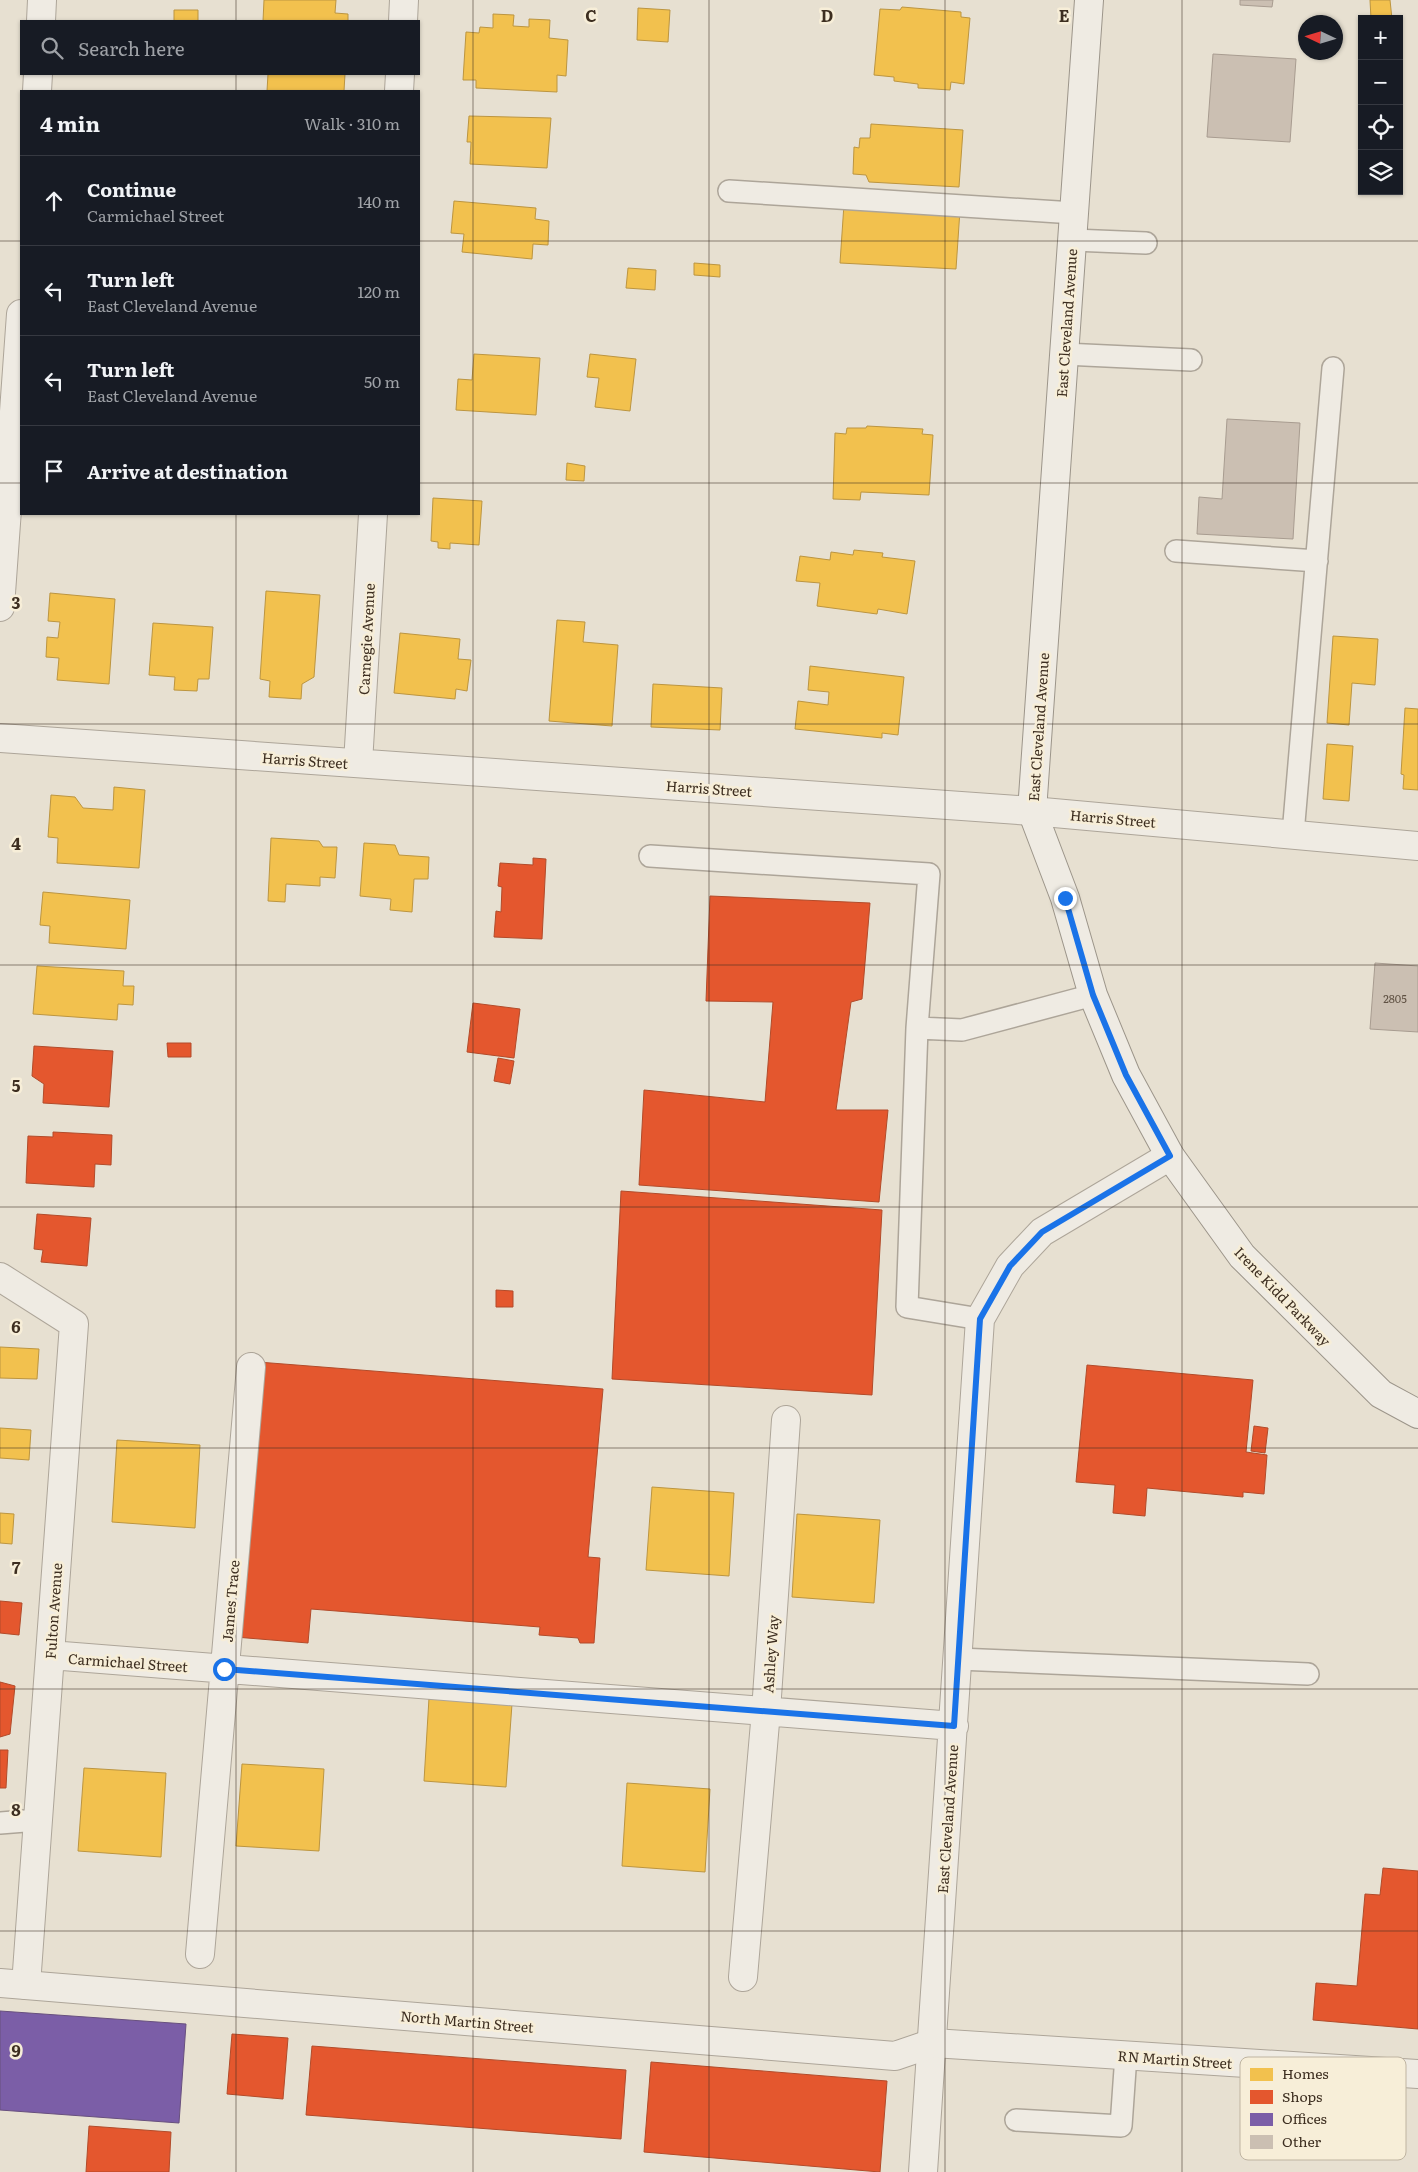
<!DOCTYPE html>
<meta charset="utf-8">
<style>
:root{--surface:#171b24;--page:#242831;--text:#f1f3f6;--muted:#9ea1a6;--line:#363941}
body{margin:0;font-family:Literata,serif;background:var(--page);color:var(--text)}
.controls{position:absolute;right:15px;top:15px;display:grid;overflow:hidden;border-radius:0px;box-shadow:0 1px 4px #0004}
.controls button{width:45px;height:45px;display:grid;place-items:center;padding:0;border:0;border-bottom:1px solid var(--line);background:var(--surface);color:var(--text);font:25px sans-serif}
.compass{position:absolute;left:1298px;top:15px;width:45px;height:45px;border-radius:50%;background:var(--surface);box-shadow:0 1px 4px #0004;rotate:274deg}
.stop{position:absolute;width:15px;height:15px;margin:-11px;border:4px solid #1a73e8;border-radius:50%;background:#fff}
.stop.end{background:#1a73e8;border-color:#fff;box-shadow:0 1px 5px #0008}
.list{margin:0;padding:0;list-style:none}
h2{display:flex;justify-content:space-between;align-items:center;height:65px;margin:0;padding:0 20px;font-size:21px}
h2 small{font-size:16px;font-weight:400;color:var(--muted)}
.list li{display:grid;grid-template-columns:32px 1fr auto;gap:15px;align-items:center;box-sizing:border-box;height:90px;padding:0 20px;border-top:1px solid var(--line)}
.list b{display:block;font-size:19px;white-space:nowrap}
.list p{margin:0;font-size:16px;white-space:nowrap;color:var(--muted)}
.list em{font-size:16px;font-style:normal;color:var(--muted)}
.icon{flex:none;width:28px;height:28px;fill:none;stroke:currentColor;stroke-width:2;stroke-linecap:round;stroke-linejoin:round}
.map{position:relative;flex:none;width:1418px;height:2172px;overflow:hidden}
.search{position:absolute;background:var(--surface);box-shadow:0 1px 4px #0004;left:20px;top:20px;width:400px;height:55px;display:flex;align-items:center;gap:12px;box-sizing:border-box;padding:0 18px;border-radius:0px;color:var(--muted);font-size:19px}
.panel{position:absolute;background:var(--surface);box-shadow:0 1px 4px #0004;left:20px;top:90px;width:400px;height:425px;border-radius:0px}
.map>svg:first-child{display:block}
.homes{fill:#f2c14e;stroke:#bc9540}
.shops{fill:#e4572e;stroke:#b24b2a}
.offices{fill:#7b5ea7;stroke:#68507e}
.building{fill:#cbbfb2;stroke:#a89c90}
.lines{fill:none;stroke-linecap:round;stroke-linejoin:round}
.service-casing{stroke:#ada599;stroke-width:24}
.minor-casing{stroke:#ada599;stroke-width:30}
.tertiary-casing{stroke:#ada599;stroke-width:30}
.secondary-casing{stroke:#9c958a;stroke-width:30}
.service{stroke:#efebe3;stroke-width:21}
.minor{stroke:#efebe3;stroke-width:28}
.tertiary{stroke:#efebe3;stroke-width:28}
.secondary{stroke:#efebe3;stroke-width:28}
.route{stroke:#1a73e8;stroke-width:6}
.grid{fill:none;stroke:#3d2e20;stroke-width:1;stroke-opacity:0.55}
.labels{text-anchor:middle;dominant-baseline:central;stroke-width:5;stroke-linejoin:round;paint-order:stroke}
.number-label{font-size:11px;fill:#605244}
.street-label{font-size:14px;fill:#3d2e20;stroke:#f7eed8}
.key{fill:#f7eed8;stroke:#bfb4a1;stroke-width:1}
.key-label{font-size:14px;fill:#3d2e20}
.grid-label{font-size:16px;text-anchor:middle;font-weight:bold;fill:#3d2e20;stroke:#f7eed8;stroke-width:5;stroke-linejoin:round;paint-order:stroke}
</style>
<div class="map">
<svg width="1418" height="2172" viewBox="0 0 1418 2172">
<rect width="100%" height="100%" fill="#e7e0d1"/>
<path class="homes" d="M 264,0 L 336,0 L 335,13 L 348,14 L 348,21 L 263,21 Z
M 1370,0 L 1390,0 L 1392,19 L 1371,19 Z
M 902,7 L 961,12 L 961,17 L 970,18 L 964,84 L 951,82 L 950,90 L 918,88 L 918,84 L 894,81 L 894,77 L 874,75 L 880,9 L 900,10 Z
M 638,8 L 670,10 L 668,42 L 637,40 Z
M 174,10 L 198,10 L 198,21 L 174,21 Z
M 493,14 L 514,15 L 513,26 L 529,27 L 529,19 L 550,20 L 549,38 L 568,40 L 566,76 L 557,75 L 557,92 L 476,88 L 476,80 L 463,80 L 466,32 L 479,33 L 480,27 L 493,28 Z
M 268,74 L 345,74 L 344,91 L 267,91 Z
M 469,116 L 551,118 L 547,168 L 470,164 L 471,142 L 467,142 Z
M 871,124 L 963,130 L 959,187 L 869,182 L 866,175 L 853,174 L 854,147 L 859,148 L 860,138 L 870,138 Z
M 454,201 L 536,208 L 535,219 L 549,221 L 548,245 L 533,244 L 532,259 L 462,252 L 464,234 L 451,233 Z
M 844,204 L 960,210 L 956,269 L 840,263 Z
M 694,263 L 720,265 L 720,277 L 694,275 Z
M 628,268 L 656,270 L 655,290 L 626,288 Z
M 474,354 L 540,358 L 536,415 L 456,410 L 458,379 L 472,380 Z
M 590,354 L 636,359 L 630,411 L 595,407 L 599,378 L 587,377 Z
M 867,426 L 923,429 L 922,434 L 933,435 L 929,495 L 861,492 L 860,500 L 833,499 L 835,433 L 846,434 L 847,428 L 866,428 Z
M 567,463 L 585,466 L 584,481 L 566,480 Z
M 433,498 L 482,501 L 479,545 L 450,543 L 450,549 L 438,548 L 438,542 L 431,541 Z
M 854,550 L 883,553 L 882,557 L 915,561 L 907,614 L 878,609 L 877,614 L 817,606 L 820,583 L 796,581 L 800,556 L 830,560 L 831,552 L 853,555 Z
M 266,591 L 320,595 L 314,677 L 302,684 L 301,699 L 269,697 L 270,681 L 260,679 Z
M 50,593 L 115,599 L 109,684 L 57,680 L 59,658 L 46,657 L 47,637 L 58,638 L 60,622 L 48,621 Z
M 557,620 L 585,622 L 583,642 L 618,645 L 612,726 L 549,721 Z
M 153,623 L 213,627 L 209,679 L 198,679 L 197,691 L 174,690 L 175,677 L 149,675 Z
M 400,633 L 460,639 L 458,659 L 471,660 L 467,691 L 456,689 L 455,699 L 394,693 Z
M 1333,636 L 1378,639 L 1375,685 L 1352,683 L 1349,725 L 1327,723 Z
M 810,666 L 904,677 L 898,735 L 882,733 L 882,738 L 795,729 L 798,701 L 828,705 L 829,692 L 808,690 Z
M 653,684 L 722,688 L 720,730 L 651,727 Z
M 1405,708 L 1418,709 L 1418,790 L 1403,789 L 1404,775 L 1401,774 Z
M 1327,744 L 1353,746 L 1349,801 L 1323,799 Z
M 114,787 L 145,790 L 139,868 L 57,863 L 58,838 L 48,837 L 51,795 L 75,797 L 83,808 L 113,810 Z
M 271,838 L 319,841 L 323,847 L 337,847 L 335,878 L 320,877 L 320,886 L 286,884 L 285,902 L 268,901 Z
M 364,843 L 395,845 L 399,855 L 429,857 L 428,879 L 414,879 L 412,912 L 390,910 L 391,899 L 360,896 Z
M 43,892 L 130,900 L 126,949 L 49,943 L 50,926 L 40,925 Z
M 37,966 L 124,971 L 123,986 L 134,986 L 133,1005 L 118,1004 L 117,1020 L 33,1014 Z
M 0,1347 L 39,1349 L 37,1379 L 0,1378 Z
M 0,1428 L 31,1430 L 29,1460 L 0,1458 Z
M 117,1440 L 200,1445 L 195,1528 L 112,1522 Z
M 652,1487 L 734,1493 L 729,1576 L 646,1570 Z
M 0,1513 L 14,1514 L 12,1544 L 0,1543 Z
M 797,1514 L 880,1520 L 874,1603 L 792,1597 Z
M 429,1698 L 512,1704 L 506,1787 L 424,1781 Z
M 242,1764 L 324,1769 L 319,1851 L 236,1846 Z
M 84,1768 L 166,1773 L 161,1857 L 78,1851 Z
M 627,1783 L 710,1789 L 705,1872 L 622,1866 Z"/>
<path class="shops" d="M 533,858 L 546,859 L 542,939 L 494,937 L 496,911 L 501,912 L 502,887 L 498,886 L 500,863 L 533,865 Z
M 710,896 L 870,903 L 862,999 L 851,1002 L 836,1110 L 888,1110 L 879,1202 L 639,1185 L 644,1090 L 765,1102 L 773,1002 L 706,1001 Z
M 473,1003 L 520,1009 L 514,1058 L 467,1052 Z
M 167,1043 L 191,1043 L 191,1057 L 168,1057 Z
M 34,1046 L 113,1051 L 109,1107 L 43,1103 L 44,1084 L 32,1076 Z
M 498,1058 L 514,1061 L 510,1084 L 494,1081 Z
M 53,1132 L 112,1135 L 111,1165 L 95,1164 L 94,1187 L 26,1183 L 28,1136 L 53,1137 Z
M 621,1191 L 882,1210 L 872,1395 L 612,1379 Z
M 37,1214 L 91,1218 L 87,1266 L 41,1262 L 43,1250 L 34,1249 Z
M 496,1290 L 513,1291 L 513,1307 L 496,1307 Z
M 258,1362 L 603,1389 L 588,1557 L 600,1558 L 594,1643 L 580,1643 L 578,1638 L 539,1635 L 540,1627 L 311,1609 L 308,1643 L 235,1637 Z
M 1087,1365 L 1253,1380 L 1246,1452 L 1267,1455 L 1264,1494 L 1243,1492 L 1243,1497 L 1147,1488 L 1145,1516 L 1113,1513 L 1115,1485 L 1076,1482 Z
M 1254,1426 L 1268,1428 L 1265,1453 L 1251,1451 Z
M 0,1601 L 22,1603 L 19,1635 L 0,1633 Z
M 0,1682 L 15,1686 L 10,1734 L 0,1737 Z
M 0,1750 L 8,1750 L 6,1788 L 0,1788 Z
M 1383,1868 L 1418,1871 L 1418,2029 L 1313,2020 L 1316,1983 L 1357,1986 L 1365,1894 L 1380,1895 Z
M 232,2034 L 288,2038 L 283,2099 L 227,2094 Z
M 312,2046 L 626,2070 L 621,2139 L 306,2115 Z
M 651,2062 L 887,2081 L 880,2172 L 644,2152 Z
M 89,2126 L 171,2132 L 169,2172 L 86,2172 Z"/>
<path class="offices" d="M 0,2011 L 186,2024 L 179,2123 L 0,2110 Z"/>
<path class="building" d="M 1240,0 L 1273,0 L 1272,7 L 1240,5 Z
M 1213,54 L 1296,59 L 1290,142 L 1207,137 Z
M 1227,419 L 1300,423 L 1293,539 L 1197,534 L 1199,497 L 1222,499 Z
M 1375,963 L 1418,966 L 1418,1032 L 1370,1029 Z"/>
<g class="lines">
<defs>
<path id="service" d="M 729,191 L 1074,213
M 1073,240 L 1146,243
M 1064,354 L 1191,360
M 1176,551 L 1317,561
M 1293,834 L 1333,368
M 650,856 L 929,874 L 917,1028
M 980,1319 L 907,1307 L 917,1028 L 962,1030 L 1093,995
M 958,1659 L 1308,1674
M 0,1823 L 38,1820
M 1016,2120 L 1121,2126 L 1126,2055"/>
<path id="minor" d="M 41,21 L 42,0
M 403,21 L 404,0
M 37,91 L 38,74
M 399,91 L 400,74
M 0,607 L 21,314
M 0,738 L 1032,811 L 1418,846
M 358,763 L 373,514
M 0,1277 L 74,1324 L 26,1985
M 50,1655 L 954,1726
M 200,1954 L 251,1367
M 743,1977 L 766,1711 L 786,1420
M 923,2172 L 980,1319 L 1010,1266 L 1042,1232 L 1170,1156"/>
<path id="tertiary" d="M 0,1983 L 895,2056 L 933,2043 L 1418,2074"/>
<path id="secondary" d="M 1089,0 L 1032,811 L 1065,898 L 1093,995 L 1126,1075 L 1170,1156 L 1242,1256 L 1381,1394 L 1418,1414"/>
</defs>
<use href="#service" class="service-casing"/>
<use href="#minor" class="minor-casing"/>
<use href="#tertiary" class="tertiary-casing"/>
<use href="#secondary" class="secondary-casing"/>
<use href="#service" class="service"/>
<use href="#minor" class="minor"/>
<use href="#tertiary" class="tertiary"/>
<use href="#secondary" class="secondary"/>
</g>
<g class="lines">
<path class="route" d="M 224,1669 L 954,1726 L 980,1319 L 1010,1266 L 1042,1232 L 1170,1156 L 1126,1075 L 1093,995 L 1065,898"/>
</g>
<path class="grid" d="M 236,0 L 236,21M 473,0 L 473,2172M 709,0 L 709,2172M 945,0 L 945,2172M 1182,0 L 1182,2172M 236,74 L 236,91M 0,241 L 21,241M 419,241 L 1418,241M 0,483 L 21,483M 419,483 L 1418,483M 236,514 L 236,2172M 0,724 L 1418,724M 0,965 L 1418,965M 0,1207 L 1418,1207M 0,1448 L 1418,1448M 0,1689 L 1418,1689M 0,1931 L 1418,1931"/>
<g class="labels">
<g class="number-label">
<text x="1395" y="998">2805</text>
</g>
<g class="street-label">
<text transform="translate(1066 323) rotate(-86)">East Cleveland Avenue</text>
<text transform="translate(366 639) rotate(-87)">Carnegie Avenue</text>
<text transform="translate(1038 727) rotate(-86)">East Cleveland Avenue</text>
<text transform="translate(305 760) rotate(4)">Harris Street</text>
<text transform="translate(709 788) rotate(4)">Harris Street</text>
<text transform="translate(1113 818) rotate(5)">Harris Street</text>
<text transform="translate(1283 1296) rotate(46)">Irene Kidd Parkway</text>
<text transform="translate(230 1601) rotate(-85)">James Trace</text>
<text transform="translate(53 1611) rotate(-86)">Fulton Avenue</text>
<text transform="translate(770 1654) rotate(-86)">Ashley Way</text>
<text transform="translate(128 1662) rotate(4)">Carmichael Street</text>
<text transform="translate(947 1819) rotate(-86)">East Cleveland Avenue</text>
<text transform="translate(467 2021) rotate(5)">North Martin Street</text>
<text transform="translate(1175 2059) rotate(4)">RN Martin Street</text>
</g>
</g>
<rect x="1240" y="2057" width="166" height="103" rx="8" class="key"/>
<rect x="1250" y="2068" width="23" height="13" fill="#f2c14e"/>
<rect x="1250" y="2090" width="23" height="14" fill="#e4572e"/>
<rect x="1250" y="2113" width="23" height="13" fill="#7b5ea7"/>
<rect x="1250" y="2135" width="23" height="14" fill="#cbbfb2"/>
<g class="key-label">
<text x="1282" y="2079">Homes</text>
<text x="1282" y="2102">Shops</text>
<text x="1282" y="2124">Offices</text>
<text x="1282" y="2147">Other</text>
</g>
<g class="grid-label">
<text x="591" y="22">C</text>
<text x="827" y="22">D</text>
<text x="1064" y="22">E</text>
<text x="16" y="609">3</text>
<text x="16" y="850">4</text>
<text x="16" y="1092">5</text>
<text x="16" y="1333">6</text>
<text x="16" y="1574">7</text>
<text x="16" y="1816">8</text>
<text x="16" y="2057">9</text>
</g>
</svg>
<div class="controls">
<button>+</button>
<button>−</button>
<button><svg class="icon" aria-label="locate" viewBox="0 0 24 24"><circle cx="12" cy="12" r="6"/><path d="M12 2v4M12 18v4M2 12h4M18 12h4"/></svg></button>
<button><svg class="icon" aria-label="layers" viewBox="0 0 24 24"><path d="M12 4l9 5-9 5-9-5zM3 14l9 5 9-5"/></svg></button>
</div>
<svg class="compass" viewBox="-18 -18 36 36"><path d="M0-13l5 13h-10z" fill="#e53935"/><path d="M0 13l5-13h-10z" fill="#9ea1a6"/></svg>
<div class="stop" style="left:224px;top:1669px"></div>
<div class="stop end" style="left:1065px;top:898px"></div>
<div class="search"><svg class="icon" aria-label="search" viewBox="0 0 24 24"><circle cx="10" cy="10" r="6"/><path d="M15 15l6 6"/></svg>Search here</div>
<section class="panel">
<h2>4 min<small>Walk · 310 m</small></h2>
<ul class="list">
<li><svg class="icon" aria-label="ahead" viewBox="0 0 24 24"><path d="M12 20V5M6 11l6-6 6 6"/></svg><div><b>Continue</b><p>Carmichael Street</p></div><em>140 m</em></li>
<li><svg class="icon" aria-label="left" viewBox="0 0 24 24"><path d="M17 20v-9H6M10 6l-5 5 5 5"/></svg><div><b>Turn left</b><p>East Cleveland Avenue</p></div><em>120 m</em></li>
<li><svg class="icon" aria-label="left" viewBox="0 0 24 24"><path d="M17 20v-9H6M10 6l-5 5 5 5"/></svg><div><b>Turn left</b><p>East Cleveland Avenue</p></div><em>50 m</em></li>
<li><svg class="icon" aria-label="arrive" viewBox="0 0 24 24"><path d="M6 21V4h12l-3 4 3 4H6"/></svg><div><b>Arrive at destination</b></div></li>
</ul>
</section>
</div>
